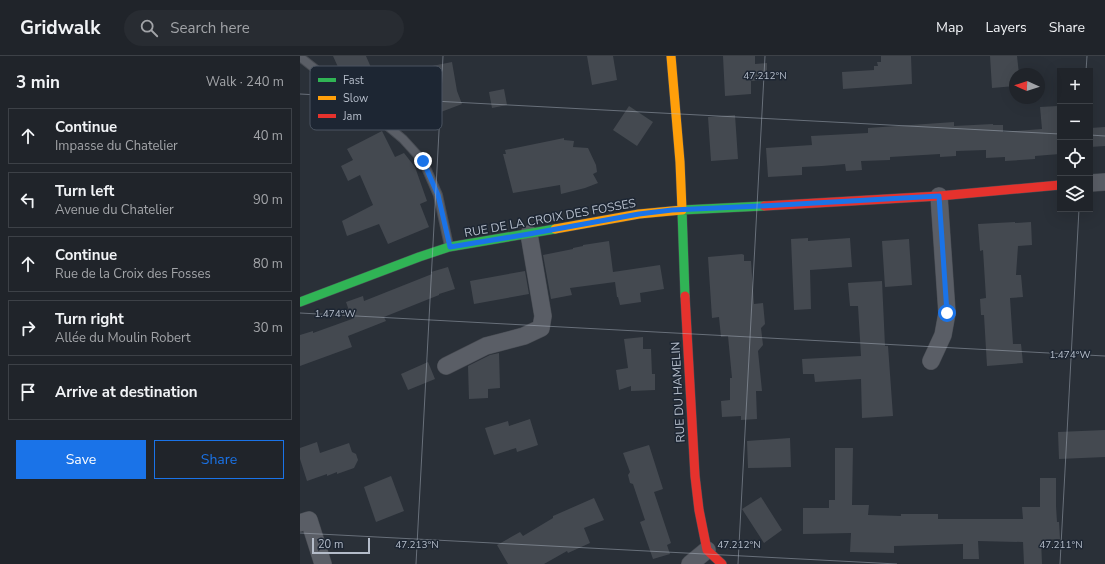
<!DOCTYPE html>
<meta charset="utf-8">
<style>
:root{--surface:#20242a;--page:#282c32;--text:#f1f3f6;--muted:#a2a4a8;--line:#3d4147;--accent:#1a73e8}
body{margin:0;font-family:"Nunito Sans",sans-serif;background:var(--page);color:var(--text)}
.controls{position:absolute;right:12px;top:12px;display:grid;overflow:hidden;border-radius:0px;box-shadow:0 4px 16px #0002}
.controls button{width:36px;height:36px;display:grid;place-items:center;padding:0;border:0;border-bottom:1px solid var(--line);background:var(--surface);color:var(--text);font:20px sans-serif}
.compass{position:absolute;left:709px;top:12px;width:36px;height:36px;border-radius:50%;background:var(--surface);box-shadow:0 4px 16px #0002;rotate:273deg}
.scale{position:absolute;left:12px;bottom:10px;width:58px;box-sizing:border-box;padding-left:4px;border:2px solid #b4bcc9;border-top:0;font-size:11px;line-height:14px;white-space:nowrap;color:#b4bcc9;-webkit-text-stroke:3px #1d2633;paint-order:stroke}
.stop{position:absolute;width:12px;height:12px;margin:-9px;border:3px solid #1a73e8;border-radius:50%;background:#fff}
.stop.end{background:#1a73e8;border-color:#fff;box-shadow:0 1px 4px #0008}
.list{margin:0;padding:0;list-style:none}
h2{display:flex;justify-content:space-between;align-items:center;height:52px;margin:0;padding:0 16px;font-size:17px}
h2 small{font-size:13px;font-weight:400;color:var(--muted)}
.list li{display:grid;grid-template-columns:26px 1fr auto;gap:12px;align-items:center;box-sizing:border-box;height:56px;margin:0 8px 8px;padding:0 8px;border:1px solid var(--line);border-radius:0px}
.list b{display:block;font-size:15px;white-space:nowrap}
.list p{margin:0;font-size:13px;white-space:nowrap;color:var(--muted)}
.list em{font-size:13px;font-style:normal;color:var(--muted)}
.actions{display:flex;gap:8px;padding:12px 16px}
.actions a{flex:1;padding:9px 0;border:1px solid var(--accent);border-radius:0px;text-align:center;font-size:14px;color:var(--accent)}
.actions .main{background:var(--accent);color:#fff}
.icon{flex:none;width:22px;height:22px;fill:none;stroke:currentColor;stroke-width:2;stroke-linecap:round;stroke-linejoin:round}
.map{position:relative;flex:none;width:805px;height:508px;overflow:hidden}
header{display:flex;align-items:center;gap:24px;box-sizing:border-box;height:56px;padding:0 20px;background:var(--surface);border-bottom:1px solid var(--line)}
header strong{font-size:19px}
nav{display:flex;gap:22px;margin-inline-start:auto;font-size:14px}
.search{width:280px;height:36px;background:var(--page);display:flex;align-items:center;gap:10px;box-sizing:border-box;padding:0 14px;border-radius:22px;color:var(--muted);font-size:15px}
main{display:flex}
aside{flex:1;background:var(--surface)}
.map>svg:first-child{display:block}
.building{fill:#444950}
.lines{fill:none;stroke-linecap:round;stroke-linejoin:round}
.lane-casing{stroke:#484c53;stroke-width:10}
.street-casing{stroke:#484c53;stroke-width:18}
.fast-casing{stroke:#484c53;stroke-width:10}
.slow-casing{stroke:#484c53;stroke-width:10}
.jam-casing{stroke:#484c53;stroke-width:10}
.lane{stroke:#5a5e66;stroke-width:8}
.street{stroke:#5a5e66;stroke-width:17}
.fast{stroke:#30b455;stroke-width:9}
.slow{stroke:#ff9f0a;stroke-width:9}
.jam{stroke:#e5322d;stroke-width:9}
.route{stroke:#1a73e8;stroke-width:5}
.ticks{fill:none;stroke:#b4bcc9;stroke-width:1;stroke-opacity:0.45}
.labels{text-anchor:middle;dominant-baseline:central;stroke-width:3;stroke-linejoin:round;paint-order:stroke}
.street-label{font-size:12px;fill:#b4bcc9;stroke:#1d2633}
.key{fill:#1d2633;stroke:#4a5360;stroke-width:1}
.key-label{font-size:11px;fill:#b4bcc9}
.ticks-label{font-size:10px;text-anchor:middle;fill:#b4bcc9;stroke:#1d2633;stroke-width:3;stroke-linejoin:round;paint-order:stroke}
</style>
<header>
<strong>Gridwalk</strong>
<div class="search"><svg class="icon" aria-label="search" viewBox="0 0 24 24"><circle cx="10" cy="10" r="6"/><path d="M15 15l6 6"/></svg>Search here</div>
<nav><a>Map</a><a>Layers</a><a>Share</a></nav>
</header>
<main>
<aside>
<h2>3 min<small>Walk · 240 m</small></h2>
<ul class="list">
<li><svg class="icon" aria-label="ahead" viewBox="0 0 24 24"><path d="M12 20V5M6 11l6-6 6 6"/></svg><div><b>Continue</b><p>Impasse du Chatelier</p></div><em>40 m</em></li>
<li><svg class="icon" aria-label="left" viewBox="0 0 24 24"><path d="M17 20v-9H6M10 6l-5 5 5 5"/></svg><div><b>Turn left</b><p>Avenue du Chatelier</p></div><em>90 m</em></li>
<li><svg class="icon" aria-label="ahead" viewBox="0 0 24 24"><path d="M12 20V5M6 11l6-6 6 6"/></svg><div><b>Continue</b><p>Rue de la Croix des Fosses</p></div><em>80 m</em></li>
<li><svg class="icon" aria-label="right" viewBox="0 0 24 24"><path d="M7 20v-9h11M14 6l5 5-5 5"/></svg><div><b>Turn right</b><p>Allée du Moulin Robert</p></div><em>30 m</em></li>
<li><svg class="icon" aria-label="arrive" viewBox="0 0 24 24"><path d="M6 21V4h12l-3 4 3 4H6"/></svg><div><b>Arrive at destination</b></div></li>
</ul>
<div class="actions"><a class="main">Save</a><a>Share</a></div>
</aside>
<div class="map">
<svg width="805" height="508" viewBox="0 0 805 508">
<rect width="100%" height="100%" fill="#2a3038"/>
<path class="building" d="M 33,0 L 66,0 L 76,23 L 52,35 L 39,25 L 43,22 Z
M 287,0 L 313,0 L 317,24 L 292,29 Z
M 423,0 L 455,0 L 455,8 L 467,7 L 467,24 L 451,25 L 451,38 L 425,40 Z
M 581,0 L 611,0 L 612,28 L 543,33 L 542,16 L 574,14 L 574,10 L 578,10 L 577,6 L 581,6 Z
M 690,0 L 717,0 L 719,18 L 715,18 L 715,30 L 692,32 Z
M 152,6 L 157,35 L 162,48 L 112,67 L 106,49 L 133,39 L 127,11 Z
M 204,33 L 207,49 L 192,52 L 189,36 Z
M 329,50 L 353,66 L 337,90 L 313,74 Z
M 758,50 L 759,63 L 760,62 L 760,98 L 735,100 L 735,103 L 705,105 L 705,101 L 686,102 L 686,94 L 656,95 L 656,100 L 640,101 L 640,98 L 590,101 L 590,104 L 561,105 L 562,114 L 546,115 L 545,108 L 522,110 L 502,111 L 502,119 L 468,121 L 466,92 L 512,89 L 511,80 L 568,77 L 568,72 L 654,66 L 654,70 L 693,68 L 693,69 L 703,69 L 703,76 L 742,73 L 740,51 Z
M 435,59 L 438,103 L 411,105 L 408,61 Z
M 805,71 L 805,90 L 790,91 L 790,72 Z
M 82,75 L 95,101 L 104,97 L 115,111 L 127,145 L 120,148 L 129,171 L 88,188 L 79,168 L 47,180 L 42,165 L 73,149 L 60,119 L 48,125 L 41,110 L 53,104 L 47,93 Z
M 264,82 L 264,84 L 274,85 L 273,91 L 288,92 L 296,109 L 297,116 L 293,118 L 298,127 L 285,132 L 261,138 L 260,129 L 213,137 L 203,98 L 206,98 L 205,94 Z
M 715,166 L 715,167 L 731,166 L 732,189 L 718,190 L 716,219 L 721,219 L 723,241 L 710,242 L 713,288 L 721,288 L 723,307 L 687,310 L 684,259 L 681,259 L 680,243 L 686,242 L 683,194 L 680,195 L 678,168 Z
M 508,182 L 508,185 L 550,182 L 552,211 L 510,214 L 511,253 L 494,254 L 491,183 Z
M 609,183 L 612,229 L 585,231 L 582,185 Z
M 309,185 L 313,216 L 360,209 L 364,233 L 340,237 L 341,246 L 320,249 L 318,241 L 317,241 L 315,226 L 270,232 L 272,239 L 251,243 L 243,199 L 273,193 L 273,192 L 283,190 L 283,189 Z
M 442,198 L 444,199 L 444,205 L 451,205 L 454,248 L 463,247 L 465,268 L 461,272 L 463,289 L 458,295 L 462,335 L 456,335 L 457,363 L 441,364 L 441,360 L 422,361 L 421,345 L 430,344 L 430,322 L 432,322 L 428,280 L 421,281 L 419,261 L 412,262 L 408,201 Z
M 148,211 L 155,233 L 139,238 L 139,239 L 84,261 L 86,265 L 48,280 L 52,291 L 0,310 L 0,279 L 13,275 L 13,277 L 52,263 L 46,246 L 63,240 L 64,245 L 132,218 L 131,216 Z
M 225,215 L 229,238 L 174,248 L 170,225 Z
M 582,225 L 585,290 L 588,290 L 593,360 L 562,362 L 561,323 L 515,326 L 514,318 L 503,318 L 502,303 L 561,300 L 558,250 L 550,250 L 548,227 Z
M 343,281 L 343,293 L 351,293 L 352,318 L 355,318 L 355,334 L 331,335 L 331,330 L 319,334 L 316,314 L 328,312 L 324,283 Z
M 199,297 L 200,332 L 188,333 L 188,342 L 169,343 L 168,310 L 190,299 Z
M 128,306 L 135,323 L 108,334 L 101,318 Z
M 230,363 L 238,389 L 217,396 L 216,392 L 194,399 L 185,372 L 208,365 L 209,370 Z
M 805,374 L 805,401 L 759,403 L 758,376 Z
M 490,382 L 491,411 L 448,412 L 447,385 Z
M 17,386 L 20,397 L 49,387 L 52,396 L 56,398 L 58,404 L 54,412 L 37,418 L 37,416 L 27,420 L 27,418 L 7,425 L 0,403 L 0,392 Z
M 349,389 L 363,433 L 354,436 L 371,487 L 367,489 L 370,498 L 353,503 L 340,466 L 345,464 L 333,428 L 330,427 L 328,419 L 330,416 L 323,397 Z
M 535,392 L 553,392 L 552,449 L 569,449 L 568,459 L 601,460 L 601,458 L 638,458 L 638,463 L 723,463 L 722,451 L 740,451 L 740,422 L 756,422 L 756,450 L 757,466 L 759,466 L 760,483 L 741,484 L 742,508 L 724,508 L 723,486 L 678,485 L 679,503 L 663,503 L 663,488 L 594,490 L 594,497 L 550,496 L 551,477 L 503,478 L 503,452 L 529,452 L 529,444 L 535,444 Z
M 91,420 L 104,455 L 76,466 L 64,431 Z
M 461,441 L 482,474 L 464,487 L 442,453 Z
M 294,442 L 304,464 L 284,472 L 290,487 L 268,497 L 267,495 L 244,508 L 208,508 L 197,489 L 220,476 L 223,480 L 253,462 L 253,460 Z"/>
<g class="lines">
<defs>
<path id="lane" d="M 0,1 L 85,68 L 103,83 L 123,105 L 138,139 L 149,190"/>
<path id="street" d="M 790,127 L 805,126
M 631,305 L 643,279 L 647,257 L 639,140
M 146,310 L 186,290 L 224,280 L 241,272 L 243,260 L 229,178
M 0,467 L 9,464 L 23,508
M 390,508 L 407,494"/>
<path id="fast" d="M 385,240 L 382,154 L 464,150
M 0,246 L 119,201 L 149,191 L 255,173"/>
<path id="slow" d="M 255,173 L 339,158 L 382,154 L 380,106 L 371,0"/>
<path id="jam" d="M 464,150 L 639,140 L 760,129
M 385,240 L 395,420 L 399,454 L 407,494 L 422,508"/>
</defs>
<use href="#lane" class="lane-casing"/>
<use href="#street" class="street-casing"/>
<use href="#fast" class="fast-casing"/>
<use href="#slow" class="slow-casing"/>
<use href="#jam" class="jam-casing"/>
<use href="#lane" class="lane"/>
<use href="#street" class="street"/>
<use href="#fast" class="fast"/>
<use href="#slow" class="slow"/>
<use href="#jam" class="jam"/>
</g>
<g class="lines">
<path class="route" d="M 123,105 L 138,139 L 150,191 L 229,178 L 339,158 L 372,154 L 460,150 L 639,140 L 647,257"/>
</g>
<path class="ticks" d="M 786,15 L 787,0M 0,38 L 760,78M 790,79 L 805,80M 0,257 L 805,300M 0,477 L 597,508M 116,508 L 143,0M 438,508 L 465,0M 760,508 L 779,153"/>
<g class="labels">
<g class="street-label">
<text transform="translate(250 162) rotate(-10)">RUE DE LA CROIX DES FOSSES</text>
<text transform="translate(378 336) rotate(-93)">RUE DU HAMELIN</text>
</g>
</g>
<rect x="10" y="10" width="132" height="64" rx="6" class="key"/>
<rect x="18" y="22" width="18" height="4" fill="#30b455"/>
<rect x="18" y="40" width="18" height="4" fill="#ff9f0a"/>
<rect x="18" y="58" width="18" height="4" fill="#e5322d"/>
<g class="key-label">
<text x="43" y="28">Fast</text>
<text x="43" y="46">Slow</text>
<text x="43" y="64">Jam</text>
</g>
<g class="ticks-label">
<text x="465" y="23">47.212°N</text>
<text x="35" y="261">1.474°W</text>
<text x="770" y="302">1.474°W</text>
<text x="117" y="492">47.213°N</text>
<text x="439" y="492">47.212°N</text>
<text x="761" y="492">47.211°N</text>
</g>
</svg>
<div class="controls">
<button>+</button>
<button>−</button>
<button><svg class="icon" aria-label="locate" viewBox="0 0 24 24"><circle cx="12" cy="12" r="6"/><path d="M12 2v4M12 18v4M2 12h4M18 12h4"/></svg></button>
<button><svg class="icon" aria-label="layers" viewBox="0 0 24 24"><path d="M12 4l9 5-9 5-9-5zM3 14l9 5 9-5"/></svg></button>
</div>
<svg class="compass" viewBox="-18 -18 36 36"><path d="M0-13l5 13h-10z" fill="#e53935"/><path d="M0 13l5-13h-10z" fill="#a2a4a8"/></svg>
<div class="scale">20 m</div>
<div class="stop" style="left:647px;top:257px"></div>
<div class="stop end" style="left:123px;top:105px"></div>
</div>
</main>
